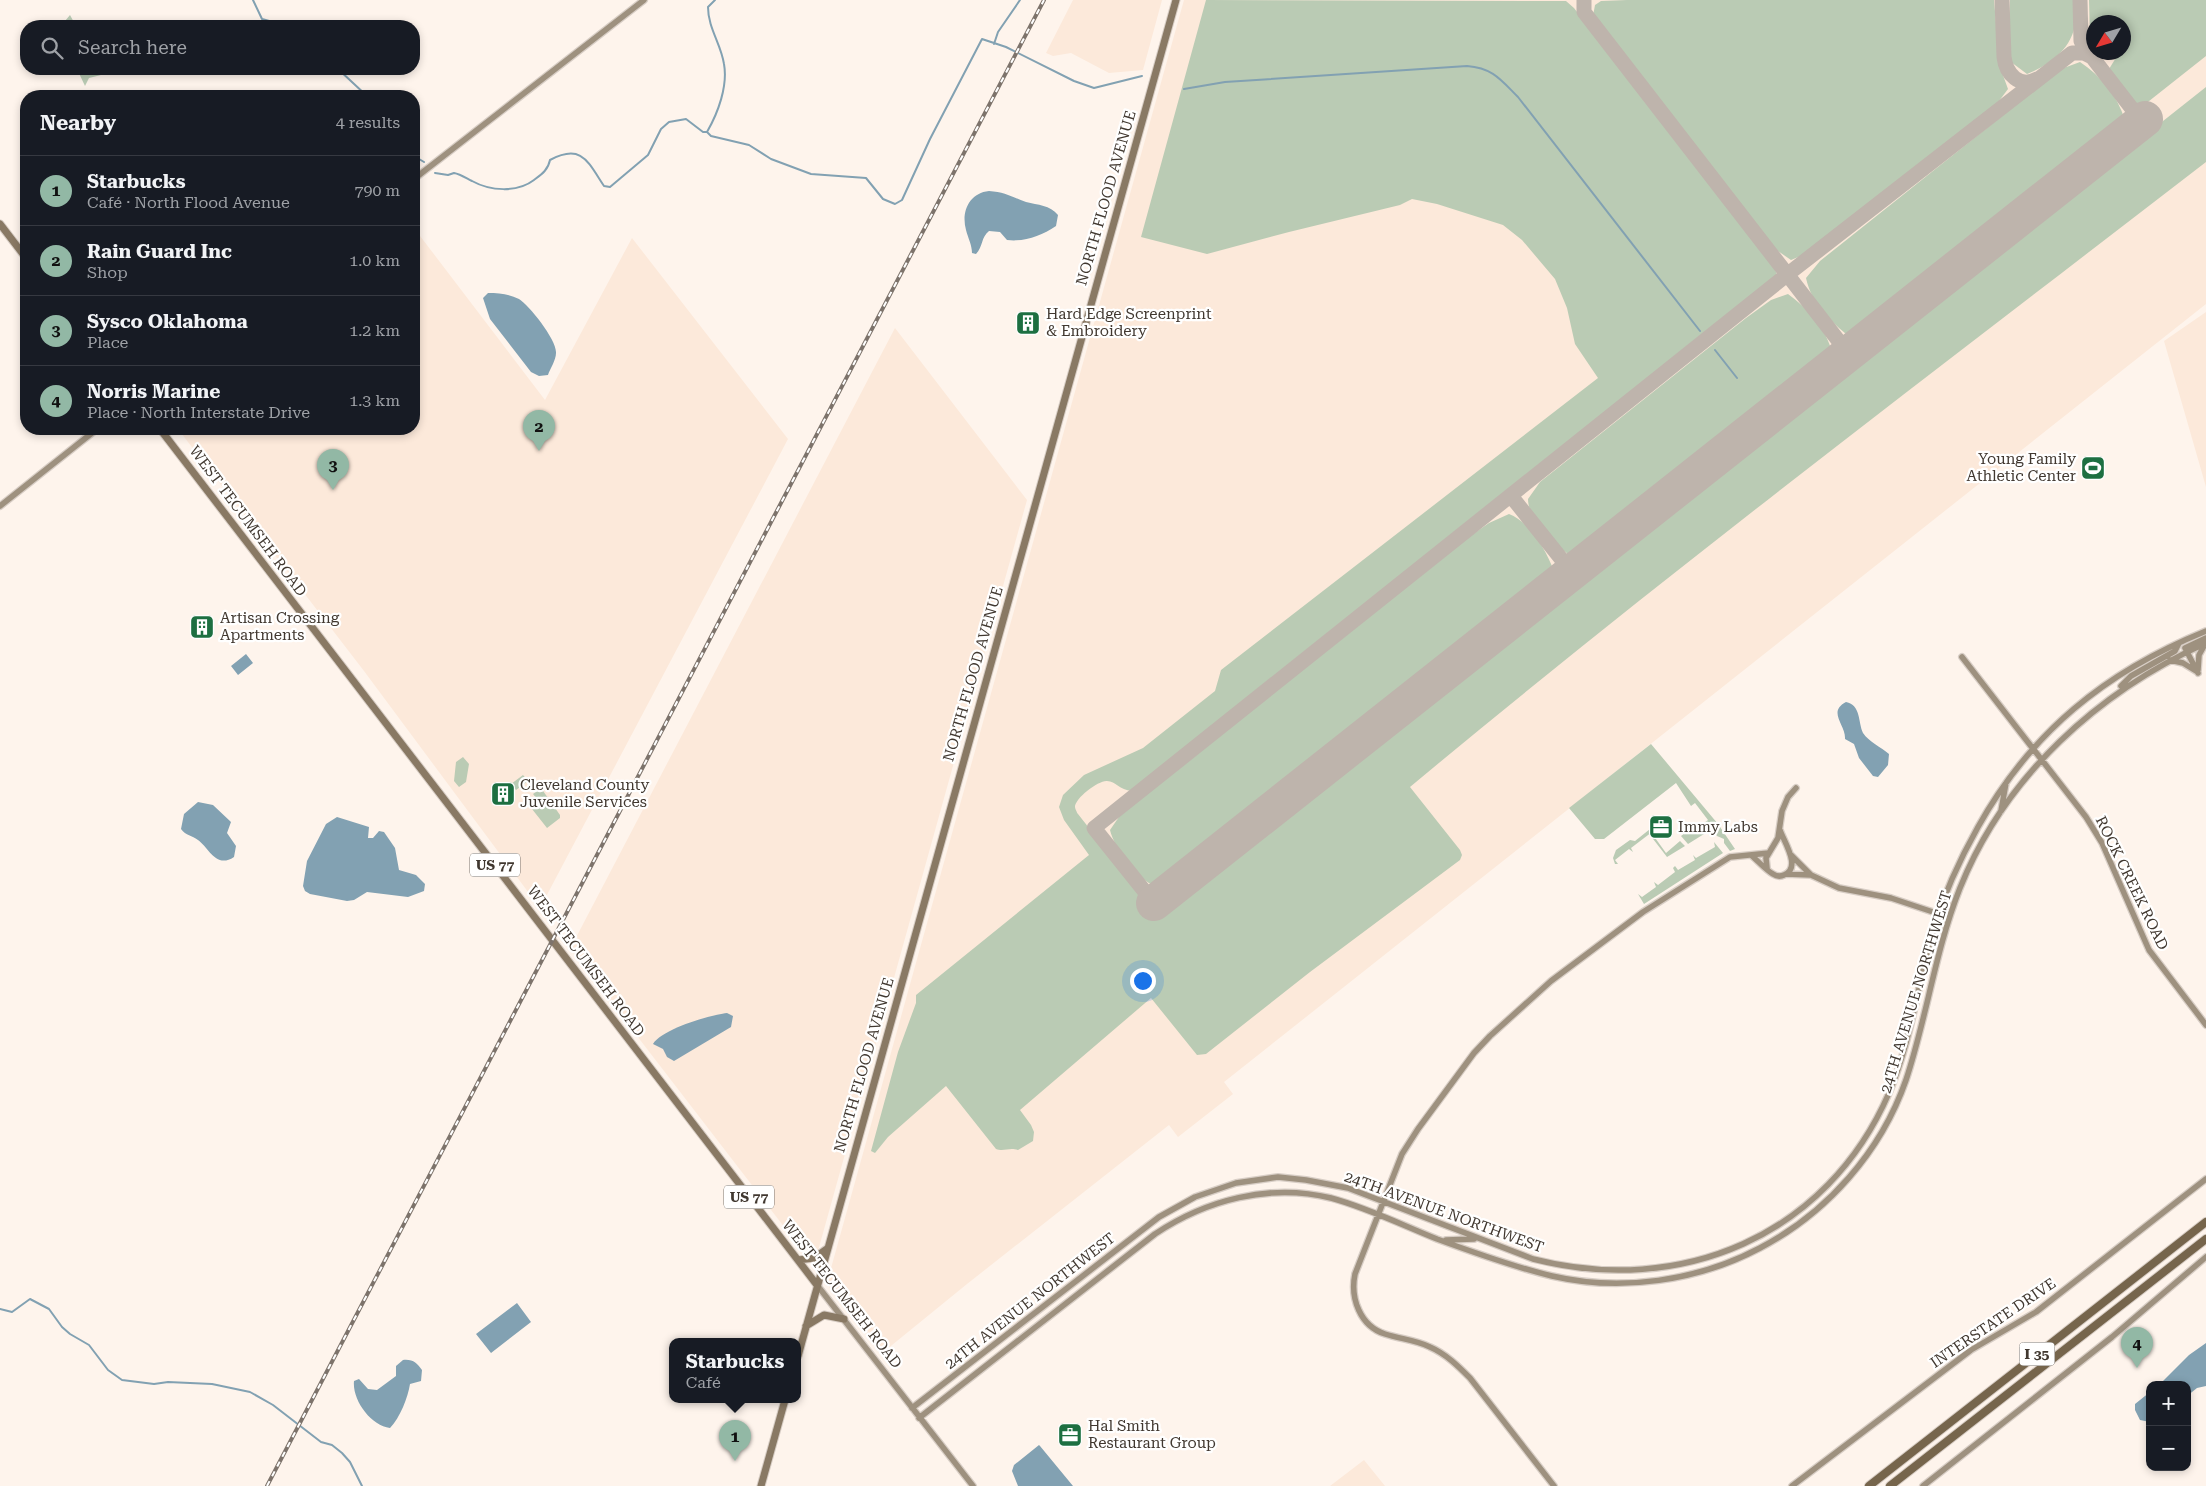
<!DOCTYPE html>
<meta charset="utf-8">
<style>
:root{--surface:#171b24;--page:#20242c;--text:#f1f3f6;--muted:#9ea1a6;--line:#363941;--accent:#92b8a5}
body{margin:0;font-family:"Roboto Serif",serif;background:var(--page);color:var(--text)}
.controls{position:absolute;right:15px;bottom:15px;display:grid;overflow:hidden;border-radius:10px;box-shadow:0 2px 8px #0003}
.controls button{width:45px;height:45px;display:grid;place-items:center;padding:0;border:0;border-bottom:1px solid var(--line);background:var(--surface);color:var(--text);font:25px sans-serif}
.compass{position:absolute;left:2086px;top:15px;width:45px;height:45px;border-radius:50%;background:var(--surface);box-shadow:0 2px 8px #0003;rotate:232deg}
.you{position:absolute;left:1142px;top:980px;width:18px;height:18px;margin:-12px;border:4px solid #fff;border-radius:50%;background:#1a73e8;box-shadow:0 0 0 8px #1a73e833}
.badge{display:grid;place-items:center;width:32px;height:32px;border-radius:50%;background:var(--accent);color:#111;font-size:16px;font-weight:700}
.pin{position:absolute;translate:-50% -41px;filter:drop-shadow(0 1px 2px #0008)}
.pin::after{content:'';position:absolute;top:26px;width:18px;height:15px;background:inherit;clip-path:polygon(0 0,100% 0,50% 100%)}
.popup{position:absolute;left:669px;top:1338px;width:132px;height:65px;box-sizing:border-box;display:grid;place-content:center;border-radius:10px;background:var(--surface);filter:drop-shadow(0 1px 4px #0005);font-size:16px;white-space:nowrap;color:var(--muted)}
.popup b{font-size:19px;color:var(--text)}
.popup::after{content:'';position:absolute;left:50%;top:100%;margin-left:-10px;border:10px solid transparent;border-top-color:var(--surface)}
.list{margin:0;padding:0;list-style:none}
h2{display:flex;justify-content:space-between;align-items:center;height:65px;margin:0;padding:0 20px;font-size:21px}
h2 small{font-size:16px;font-weight:400;color:var(--muted)}
.list li{display:grid;grid-template-columns:32px 1fr auto;gap:15px;align-items:center;box-sizing:border-box;height:70px;padding:0 20px;border-top:1px solid var(--line)}
.list b{display:block;font-size:19px;white-space:nowrap}
.list p{margin:0;font-size:16px;white-space:nowrap;color:var(--muted)}
.list em{font-size:16px;font-style:normal;color:var(--muted)}
.icon{flex:none;width:28px;height:28px;fill:none;stroke:currentColor;stroke-width:2;stroke-linecap:round;stroke-linejoin:round}
.map{position:relative;flex:none;width:2206px;height:1486px;overflow:hidden}
.search{position:absolute;background:var(--surface);box-shadow:0 2px 8px #0003;left:20px;top:20px;width:400px;height:55px;display:flex;align-items:center;gap:12px;box-sizing:border-box;padding:0 18px;border-radius:20px;color:var(--muted);font-size:19px}
.panel{position:absolute;background:var(--surface);box-shadow:0 2px 8px #0003;left:20px;top:90px;width:400px;height:345px;border-radius:20px}
.map>svg:first-child{display:block}
.built{fill:#fce9da;fill-rule:evenodd}
.green{fill:#bacbb4}
.water{fill:#82a1b2}
.lines{fill:none;stroke-linecap:round;stroke-linejoin:round}
.stream{stroke:#82a1b2;stroke-width:2}
.taxiway{stroke:#beb4ac;stroke-width:15}
.runway{stroke:#beb4ac;stroke-width:36}
.secondary-casing{stroke:#d8cec6;stroke-width:8}
.primary-casing{stroke:#d8cec6;stroke-width:9}
.highway-casing{stroke:#d8cec6;stroke-width:10}
.secondary{stroke:#9e917f;stroke-width:5.5}
.primary{stroke:#897964;stroke-width:7}
.highway{stroke:#76654c;stroke-width:8}
.rail-casing{stroke:#7d736b;stroke-width:4}
.rail{stroke:#fff;stroke-width:2;stroke-dasharray:5.5;stroke-linecap:butt}
.labels{text-anchor:middle;dominant-baseline:central;stroke-width:4.5;stroke-linejoin:round;paint-order:stroke}
.shield{fill:#fff;stroke:#7a746e;stroke-width:1}
.shield-label{font-size:14px;font-weight:bold;fill:#413830}
.street-label{font-size:15px;fill:#413830;stroke:#fff}
.poi-label{font-size:15px;fill:#413830;stroke:#fff;text-anchor:start}
</style>
<div class="map">
<svg width="2206" height="1486" viewBox="0 0 2206 1486">
<rect width="100%" height="100%" fill="#fef4ec"/>
<path class="built" d="M 1073,0 L 1162,0 L 1143,70 L 1109,73 L 1071,53 L 1053,56 L 1046,53 Z
M 1184,0 L 2206,0 L 2206,304 L 1224,1082 L 1233,1094 L 1178,1137 L 1169,1125 L 967,1284 L 881,1354 L 829,1287 L 828,1279 ZM 2094,22 L 2124,22 L 2124,52 L 2094,52 Z
M 414,228 L 545,400 L 632,238 L 788,439 L 540,908 L 364,671 L 178,429 L 414,429 Z
M 2206,312 L 2206,487 L 2164,341 Z
M 895,328 L 1027,500 L 818,1251 L 795,1241 L 570,949 Z
M 1364,1460 L 1385,1486 L 1330,1486 Z"/>
<path class="green" d="M 1206,0 L 1566,1 L 1574,8 L 1774,266 L 1777,275 L 1774,283 L 1132,791 C 1119,790 1116,781 1107,781 C 1099,780 1075,798 1075,807 C 1075,808 1077,813 1078,814 L 1158,916 L 2206,87 L 2206,162 C 1939,368 1669,571 1410,787 L 1460,850 L 1462,855 L 1460,860 L 1310,972 L 1206,1054 L 1197,1055 L 1151,998 L 1020,1110 L 1031,1125 L 1034,1132 L 1033,1141 L 1018,1150 C 1009,1147 1004,1152 996,1149 L 946,1086 L 888,1137 L 875,1153 L 871,1151 L 898,1052 L 916,1003 L 916,995 L 1089,855 L 1064,820 L 1059,807 L 1063,795 L 1084,775 L 1143,748 L 1215,691 L 1221,670 L 1598,378 L 1575,344 L 1567,308 L 1555,279 L 1522,240 L 1503,225 L 1437,204 L 1412,199 L 1400,205 L 1289,232 L 1207,254 L 1141,237 Z
M 1627,0 L 1994,0 L 2000,67 L 2008,89 L 1996,105 L 1837,233 L 1808,253 L 1791,260 L 1775,249 L 1754,223 L 1593,16 L 1595,5 L 1601,1 Z
M 2010,0 L 2073,0 C 2084,36 2059,62 2027,74 L 2011,62 L 2009,32 Z
M 2089,0 L 2206,0 L 2206,56 L 2139,109 L 2109,69 L 2119,53 L 2124,52 L 2124,22 L 2094,22 L 2093,38 L 2090,36 Z
M 70,15 L 76,26 L 53,26 L 51,24 L 65,21 Z
M 2080,62 C 2101,76 2117,95 2125,120 L 1850,337 C 1831,322 1811,303 1806,278 L 1820,261 L 2061,69 Z
M 77,69 L 98,69 L 101,75 L 89,78 L 85,86 Z
M 1788,294 C 1807,308 1826,328 1832,352 L 1572,557 C 1556,545 1528,520 1528,499 L 1540,482 L 1746,318 L 1771,300 Z
M 1509,514 C 1530,522 1546,550 1554,571 L 1156,886 C 1138,881 1114,848 1110,830 L 1121,814 L 1151,788 L 1453,548 L 1489,523 Z
M 1651,744 L 1718,824 L 1735,849 L 1730,851 L 1724,843 L 1724,839 L 1717,836 L 1712,829 L 1688,844 L 1681,836 L 1690,829 L 1692,832 L 1708,820 L 1695,803 L 1691,806 L 1676,783 L 1604,839 L 1595,839 L 1569,808 Z
M 463,757 L 469,764 L 466,782 L 459,787 L 454,781 L 456,762 Z
M 523,775 L 528,781 L 516,790 L 511,784 Z
M 541,788 L 560,815 L 560,818 L 547,828 L 532,809 L 540,803 L 533,794 Z
M 1650,829 L 1652,832 L 1631,848 L 1633,852 L 1629,849 L 1615,860 L 1618,864 L 1615,864 L 1613,858 L 1616,850 L 1630,840 L 1635,841 Z
M 1655,831 L 1656,832 L 1653,835 L 1666,853 L 1680,841 L 1685,846 L 1667,857 L 1650,835 Z
M 1714,842 L 1723,853 L 1644,904 L 1638,894 L 1642,897 L 1656,887 L 1654,882 L 1658,885 L 1675,872 L 1673,868 L 1675,866 L 1678,870 L 1695,860 L 1693,855 L 1696,858 L 1715,847 Z"/>
<path class="water" d="M 989,191 C 1005,192 1012,197 1026,202 C 1038,205 1050,205 1058,215 L 1056,226 C 1041,236 1025,242 1007,240 L 1000,232 L 989,231 C 981,237 983,247 976,254 L 972,253 C 972,245 968,238 966,230 C 961,212 969,193 989,191 Z
M 488,293 C 499,293 509,294 519,299 C 529,305 557,340 556,353 C 556,360 550,369 548,375 L 539,376 L 531,372 L 490,319 L 483,298 Z
M 246,654 L 253,663 L 238,675 L 231,666 Z
M 1846,702 C 1861,705 1858,722 1863,733 C 1869,742 1881,747 1889,754 L 1888,765 L 1878,777 L 1873,776 L 1859,758 L 1854,744 L 1845,739 C 1846,725 1827,712 1846,702 Z
M 198,802 L 213,805 L 231,822 L 227,833 L 236,846 L 234,857 C 216,869 209,848 198,840 C 192,835 186,836 181,829 L 184,814 Z
M 337,817 L 369,827 L 368,838 L 373,838 L 379,831 L 384,832 L 395,848 L 399,870 L 416,875 L 425,884 L 424,891 L 408,897 L 367,892 L 354,900 L 347,901 L 310,894 L 305,891 L 303,886 L 307,861 L 326,824 Z
M 727,1013 L 733,1016 L 731,1027 L 674,1061 L 667,1057 L 663,1049 L 653,1044 C 662,1029 710,1015 727,1013 Z
M 517,1303 L 531,1322 L 491,1353 L 476,1334 Z
M 2206,1343 L 2206,1386 L 2197,1388 L 2187,1396 L 2187,1385 L 2159,1385 L 2189,1355 Z
M 403,1360 C 413,1359 417,1363 422,1370 L 421,1381 L 410,1384 C 408,1397 400,1418 390,1428 C 371,1426 352,1400 354,1381 L 359,1379 L 368,1389 L 377,1390 L 396,1376 L 396,1366 Z
M 2150,1392 L 2150,1422 L 2140,1420 L 2135,1410 L 2135,1404 Z
M 1039,1445 L 1040,1446 L 1073,1486 L 1018,1486 L 1012,1471 L 1014,1465 Z"/>
<g class="lines">
<path class="stream" d="M 253,0 L 262,19 L 273,22 L 276,26
M 994,44 L 998,32 L 1020,0
M 338,69 L 367,96
M 1184,89 L 1225,82 L 1467,66 C 1493,68 1501,80 1518,97 L 1700,331
M 414,129 L 417,130 L 414,151
M 707,132 C 718,113 728,86 724,64 C 721,44 708,28 708,7 L 715,0
M 414,156 L 424,162
M 435,173 L 448,175 L 454,173 C 460,174 466,178 472,181 C 490,191 517,193 534,180 C 542,174 548,170 550,160 C 582,143 588,162 604,186 L 610,187 L 648,155 L 661,129 L 669,122 L 686,119 L 703,132 L 707,132 L 711,136 L 749,145 L 771,159 L 811,174 L 866,178 L 883,199 L 895,204 L 902,200 L 930,139 L 982,39 L 1006,47 L 1074,81 L 1094,88 L 1142,76
M 1715,350 L 1737,378
M 0,1309 L 12,1312 L 30,1299 L 49,1309 L 62,1327 L 70,1334 L 89,1345 L 108,1370 L 122,1380 L 154,1384 L 168,1382 L 212,1384 L 250,1392 L 273,1405 L 321,1442 L 332,1445 L 342,1453 L 350,1462 L 362,1486"/>
<path class="taxiway" d="M 1584,0 L 1584,12 L 1848,353
M 2002,0 L 2004,57 C 2006,74 2020,89 2037,79
M 2080,0 L 2081,41 L 2092,57
M 1511,496 L 1571,571
M 1154,903 L 1094,828 L 1788,274 L 2072,53 L 2084,53 L 2092,57 L 2140,119 L 2139,123"/>
<path class="runway" d="M 1154,903 L 2145,119"/>
<defs>
<path id="secondary" d="M 414,179 L 644,0
M 0,506 L 97,429
M 1962,657 L 2086,817 L 2102,843 L 2149,950 L 2206,1025
M 2170,660 L 2183,663 L 2196,671
M 2198,670 L 2199,655 L 2205,644
M 2198,673 L 2185,648 L 2206,638
M 2121,686 L 2131,676 L 2175,651 L 2179,643
M 2001,811 L 2006,783
M 1791,855 L 1811,875 L 1839,888 L 1891,898 L 1939,914
M 1752,856 C 1758,861 1767,871 1773,874 C 1776,876 1780,877 1784,875 C 1802,868 1784,842 1780,830
M 1767,868 L 1766,858 L 1778,838 L 1782,811 L 1788,797 L 1796,788
M 1786,874 L 1811,875
M 1446,1240 L 1474,1239
M 817,1285 L 973,1486
M 912,1408 L 1159,1217 L 1195,1197 L 1236,1183 L 1278,1177 L 1306,1180 L 1348,1188 L 1533,1259 C 1681,1297 1827,1236 1889,1093 C 1911,1041 1918,984 1933,930 C 1944,894 1960,859 1978,827 C 2031,732 2105,672 2206,631
M 919,1418 L 1155,1234 C 1206,1200 1269,1183 1331,1198 C 1368,1208 1402,1225 1437,1239 C 1475,1253 1514,1267 1552,1276 C 1621,1292 1698,1281 1760,1248 C 1827,1213 1881,1152 1906,1080 C 1927,1017 1935,951 1960,888 C 2005,776 2098,692 2206,643
M 1554,1486 L 1470,1378 C 1458,1366 1446,1354 1430,1347 C 1416,1340 1400,1339 1385,1334 C 1360,1326 1350,1298 1355,1274 L 1402,1154 L 1418,1129 L 1474,1053 L 1490,1036 L 1551,981 L 1643,912 L 1730,857 L 1769,853
M 1792,1486 L 1971,1350 L 2036,1312 L 2206,1179
M 1923,1486 L 2112,1337 L 2206,1257"/>
<path id="primary" d="M 0,224 L 26,258
M 160,429 L 817,1285
M 798,1260 L 814,1258 L 828,1248
M 806,1326 L 824,1315 L 844,1319
M 798,1356 L 1176,0
M 761,1486 L 785,1400"/>
<path id="highway" d="M 1869,1486 L 2206,1222
M 1890,1486 L 2206,1239"/>
</defs>
<use href="#secondary" class="secondary-casing"/>
<use href="#primary" class="primary-casing"/>
<use href="#highway" class="highway-casing"/>
<use href="#secondary" class="secondary"/>
<use href="#primary" class="primary"/>
<use href="#highway" class="highway"/>
<defs>
<path id="rail" d="M 267,1486 L 1044,0"/>
</defs>
<use href="#rail" class="rail-casing"/>
<use href="#rail" class="rail"/>
</g>
<defs>
<symbol id="building-square" viewBox="-11 -11 22 22"><rect x="-9" y="-9" width="18" height="18" rx="4" fill="#1d6f41" stroke="#fff"/><path d="M-4-6H4V6H1V3H-1V6H-4ZM-2.5-4.3h1.7v1.8h-1.7ZM.8-4.3h1.7v1.8H.8ZM-2.5-1h1.7V.8h-1.7ZM.8-1h1.7V.8H.8Z" fill="#fff"/></symbol>
<symbol id="stadium-square" viewBox="-11 -11 22 22"><rect x="-9" y="-9" width="18" height="18" rx="4" fill="#1d6f41" stroke="#fff"/><path d="M0-5a6.5 5 0 1 0 0 10a6.5 5 0 1 0 0-10ZM-3.5-1.8h7v3.6h-7Z" fill="#fff"/></symbol>
<symbol id="office-square" viewBox="-11 -11 22 22"><rect x="-9" y="-9" width="18" height="18" rx="4" fill="#1d6f41" stroke="#fff"/><path d="M-6-3h4V-5.5h4V-3h4V5H-6ZM-1-4.5V-3h2v-1.5ZM-6 0V1H6V0Z" fill="#fff"/></symbol>
</defs>
<g fill-rule="evenodd">
<use href="#building-square" x="1014" y="309" width="28" height="28"/>
<use href="#stadium-square" x="2079" y="454" width="28" height="28"/>
<use href="#building-square" x="188" y="613" width="28" height="28"/>
<use href="#building-square" x="489" y="780" width="28" height="28"/>
<use href="#office-square" x="1647" y="813" width="28" height="28"/>
<use href="#office-square" x="1056" y="1421" width="28" height="28"/>
</g>
<g class="labels">
<g class="shield">
<rect x="470" y="853.5" width="50" height="23" rx="4"/>
<rect x="724" y="1185.5" width="50" height="23" rx="4"/>
<rect x="2019.5" y="1342.5" width="35" height="23" rx="4"/>
</g>
<g class="shield-label">
<text x="495" y="865">US 77</text>
<text x="749" y="1197">US 77</text>
<text x="2037" y="1354">I 35</text>
</g>
<g class="street-label">
<text transform="translate(1106 198) rotate(-74)">NORTH FLOOD AVENUE</text>
<text transform="translate(248 521) rotate(53)">WEST TECUMSEH ROAD</text>
<text transform="translate(973 674) rotate(-74)">NORTH FLOOD AVENUE</text>
<text transform="translate(2132 883) rotate(64)">ROCK CREEK ROAD</text>
<text transform="translate(586 961) rotate(53)">WEST TECUMSEH ROAD</text>
<text transform="translate(1916 992) rotate(-73)">24TH AVENUE NORTHWEST</text>
<text transform="translate(864 1065) rotate(-74)">NORTH FLOOD AVENUE</text>
<text transform="translate(1444 1212) rotate(20)">24TH AVENUE NORTHWEST</text>
<text transform="translate(842 1294) rotate(52)">WEST TECUMSEH ROAD</text>
<text transform="translate(1030 1301) rotate(-38)">24TH AVENUE NORTHWEST</text>
<text transform="translate(1993 1323) rotate(-34)">INTERSTATE DRIVE</text>
</g>
<g class="poi-label">
<text x="1046" y="314">Hard Edge Screenprint<tspan x="1046" dy="17">&amp; Embroidery</tspan></text>
<text x="2076" y="459" text-anchor="end">Young Family<tspan x="2076" dy="17">Athletic Center</tspan></text>
<text x="220" y="618">Artisan Crossing<tspan x="220" dy="17">Apartments</tspan></text>
<text x="520" y="785">Cleveland County<tspan x="520" dy="17">Juvenile Services</tspan></text>
<text x="1678" y="827">Immy Labs</text>
<text x="1088" y="1426">Hal Smith<tspan x="1088" dy="17">Restaurant Group</tspan></text>
</g>
</g>
</svg>
<div class="controls">
<button>+</button>
<button>−</button>
</div>
<svg class="compass" viewBox="-18 -18 36 36"><path d="M0-13l5 13h-10z" fill="#e53935"/><path d="M0 13l5-13h-10z" fill="#9ea1a6"/></svg>
<div class="you"></div>
<div class="pin badge" style="left:735px;top:1461px">1</div>
<div class="popup"><b>Starbucks</b>Café</div>
<div class="pin badge" style="left:539px;top:451px">2</div>
<div class="pin badge" style="left:333px;top:490px">3</div>
<div class="pin badge" style="left:2137px;top:1368px">4</div>
<div class="search"><svg class="icon" aria-label="search" viewBox="0 0 24 24"><circle cx="10" cy="10" r="6"/><path d="M15 15l6 6"/></svg>Search here</div>
<section class="panel">
<h2>Nearby<small>4 results</small></h2>
<ul class="list">
<li><span class="badge">1</span><div><b>Starbucks</b><p>Café · North Flood Avenue</p></div><em>790 m</em></li>
<li><span class="badge">2</span><div><b>Rain Guard Inc</b><p>Shop</p></div><em>1.0 km</em></li>
<li><span class="badge">3</span><div><b>Sysco Oklahoma</b><p>Place</p></div><em>1.2 km</em></li>
<li><span class="badge">4</span><div><b>Norris Marine</b><p>Place · North Interstate Drive</p></div><em>1.3 km</em></li>
</ul>
</section>
</div>
